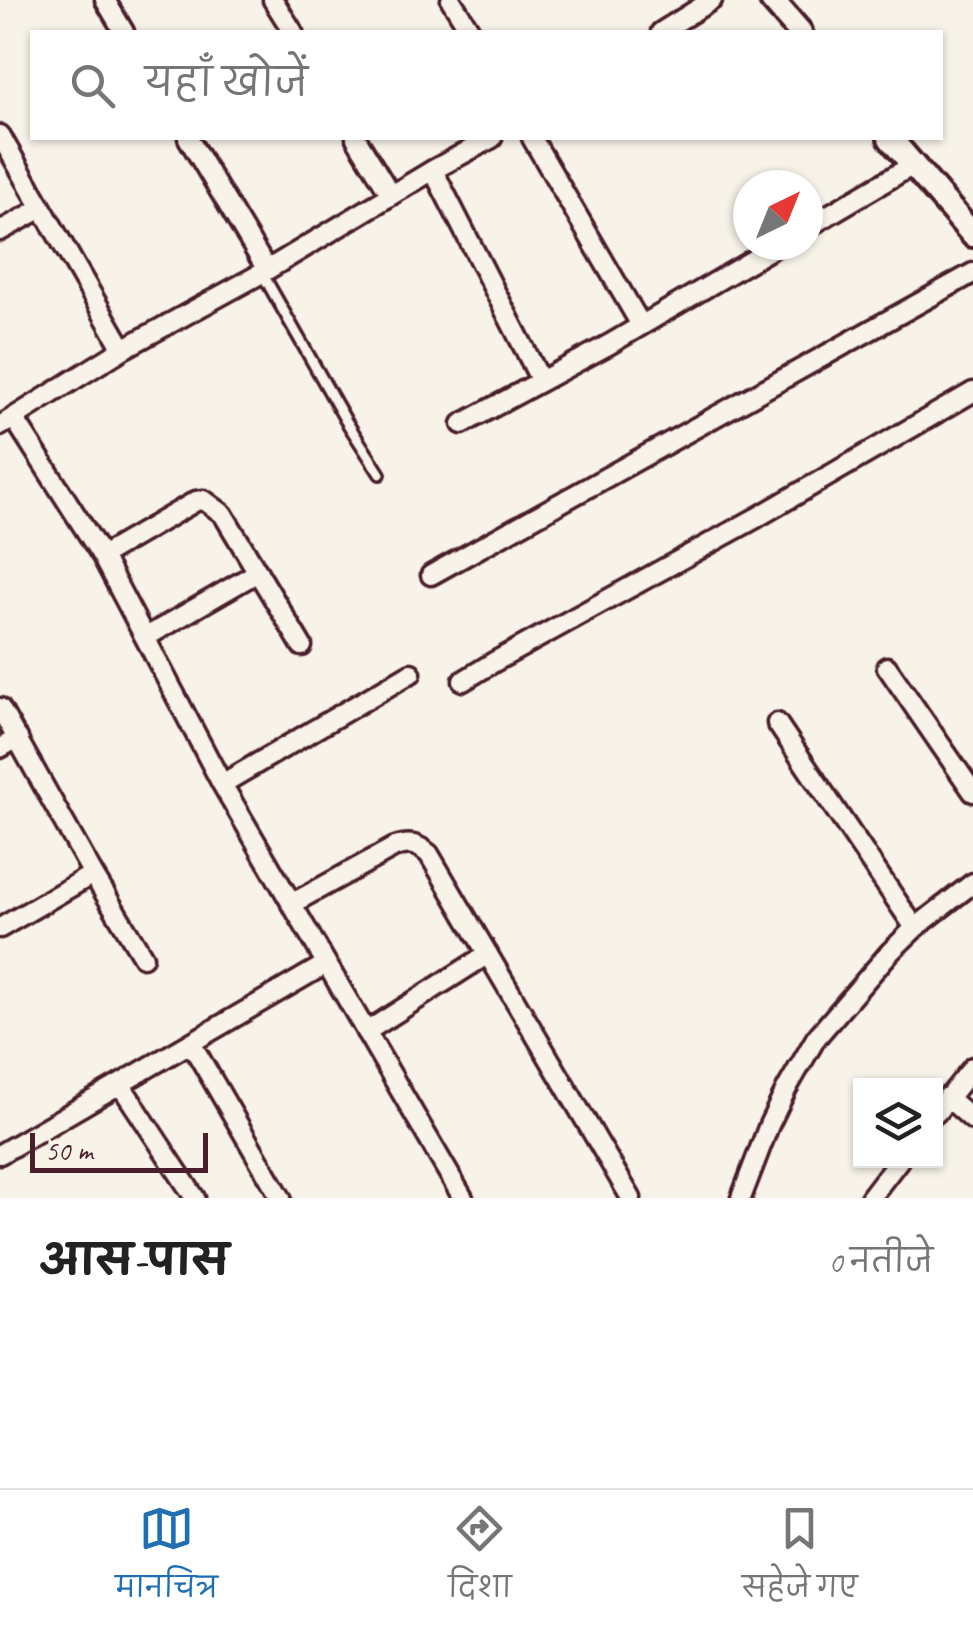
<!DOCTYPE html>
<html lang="hi">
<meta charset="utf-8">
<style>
:root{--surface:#fff;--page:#f2f2f2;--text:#222;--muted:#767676;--line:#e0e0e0;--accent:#1f6fb2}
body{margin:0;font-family:Caveat,"Playpen Sans Deva",sans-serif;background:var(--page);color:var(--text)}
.controls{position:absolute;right:30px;bottom:30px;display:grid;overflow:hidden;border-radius:0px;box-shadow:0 2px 8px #0004}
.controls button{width:90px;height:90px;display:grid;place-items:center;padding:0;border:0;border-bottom:2px solid var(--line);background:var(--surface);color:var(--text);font:50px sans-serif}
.compass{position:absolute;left:733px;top:170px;width:90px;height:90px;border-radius:50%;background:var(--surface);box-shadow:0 2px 8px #0004;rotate:43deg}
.scale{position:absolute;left:30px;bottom:25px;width:178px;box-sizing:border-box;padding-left:10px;border:5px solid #4a1f2b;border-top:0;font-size:28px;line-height:35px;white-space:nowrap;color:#4a1f2b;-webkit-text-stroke:8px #f7f3e8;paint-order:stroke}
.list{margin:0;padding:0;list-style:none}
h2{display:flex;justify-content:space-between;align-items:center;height:130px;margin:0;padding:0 40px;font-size:42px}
h2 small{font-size:32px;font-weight:400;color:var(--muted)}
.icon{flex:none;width:55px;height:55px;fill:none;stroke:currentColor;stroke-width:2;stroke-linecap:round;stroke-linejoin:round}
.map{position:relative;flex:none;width:973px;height:1198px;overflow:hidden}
.search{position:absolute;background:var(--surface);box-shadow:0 2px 8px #0004;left:30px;right:30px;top:30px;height:110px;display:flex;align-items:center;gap:25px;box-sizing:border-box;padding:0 35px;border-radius:0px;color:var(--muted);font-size:38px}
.sheet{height:290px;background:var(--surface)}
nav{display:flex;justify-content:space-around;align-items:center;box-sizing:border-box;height:140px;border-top:2px solid var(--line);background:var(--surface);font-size:28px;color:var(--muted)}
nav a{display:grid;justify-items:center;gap:5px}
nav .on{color:var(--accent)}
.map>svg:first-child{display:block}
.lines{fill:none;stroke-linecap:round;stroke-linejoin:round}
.service-casing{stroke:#4a1f2b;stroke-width:16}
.minor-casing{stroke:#4a1f2b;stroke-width:25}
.tertiary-casing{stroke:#4a1f2b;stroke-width:30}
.service{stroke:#f7f3e8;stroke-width:9}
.minor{stroke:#f7f3e8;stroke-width:18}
.tertiary{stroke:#f7f3e8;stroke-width:22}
</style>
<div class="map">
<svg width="973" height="1198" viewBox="0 0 973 1198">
<rect width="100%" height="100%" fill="#f7f3e8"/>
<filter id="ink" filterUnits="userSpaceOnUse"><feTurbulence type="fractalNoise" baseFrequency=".01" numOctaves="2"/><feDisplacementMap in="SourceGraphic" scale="20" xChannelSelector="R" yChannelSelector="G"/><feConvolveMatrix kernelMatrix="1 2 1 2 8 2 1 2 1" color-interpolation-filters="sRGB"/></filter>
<g filter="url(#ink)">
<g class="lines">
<defs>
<path id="service" d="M 262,273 L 346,421 L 380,474"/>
<path id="minor" d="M 105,0 L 124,32
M 273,0 L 293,32
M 451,0 L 471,32
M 661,32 L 712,0
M 0,135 L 123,349
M 188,138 L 267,270
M 356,138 L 391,195
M 532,138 L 641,325
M 433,170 L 541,381
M 808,227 L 913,165
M 0,231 L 42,208
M 14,418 L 102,556 L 222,784 L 463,1198
M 462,424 L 610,344 L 778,245
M 0,426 L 123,349 L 262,273 L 433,170 L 492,138
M 102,556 L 196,501 L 204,500 L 223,514 L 302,646
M 431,575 L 973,273
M 146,637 L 258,572
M 887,667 L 973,792
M 463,681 L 494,662 L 756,518 L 973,392
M 0,708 L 93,874 L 143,957
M 777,723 L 915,928
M 0,748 L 18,738
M 222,784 L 411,673
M 291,904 L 395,847 C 410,842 417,844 429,854 L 631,1198
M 0,928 L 93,874
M 366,1032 L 488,954
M 191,1043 L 281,1198
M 120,1084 L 195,1198
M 947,1097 L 973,1120
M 936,1113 L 973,1067
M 0,1154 L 326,964
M 741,1198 L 769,1125 L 787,1088 L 816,1038 L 890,952 L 915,928 L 973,883
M 870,1198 L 899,1160"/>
<path id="tertiary" d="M 772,0 L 800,32
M 890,138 L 973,235"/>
</defs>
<use href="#service" class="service-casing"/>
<use href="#minor" class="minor-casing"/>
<use href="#tertiary" class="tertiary-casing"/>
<use href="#service" class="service"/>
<use href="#minor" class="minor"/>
<use href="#tertiary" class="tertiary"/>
</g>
</g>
</svg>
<div class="controls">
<button><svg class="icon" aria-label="layers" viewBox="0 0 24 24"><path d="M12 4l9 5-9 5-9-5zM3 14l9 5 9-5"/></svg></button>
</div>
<svg class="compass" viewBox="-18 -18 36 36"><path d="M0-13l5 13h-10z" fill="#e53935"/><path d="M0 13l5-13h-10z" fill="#767676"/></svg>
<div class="scale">50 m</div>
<div class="search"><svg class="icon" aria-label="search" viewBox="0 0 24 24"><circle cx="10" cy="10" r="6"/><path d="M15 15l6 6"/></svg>यहाँ खोजें</div>
</div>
<section class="sheet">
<h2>आस-पास<small>0 नतीजे</small></h2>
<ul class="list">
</ul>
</section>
<nav>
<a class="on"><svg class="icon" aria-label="map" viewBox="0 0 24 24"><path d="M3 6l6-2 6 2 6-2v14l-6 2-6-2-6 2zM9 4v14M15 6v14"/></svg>मानचित्र</a>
<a><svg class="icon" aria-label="directions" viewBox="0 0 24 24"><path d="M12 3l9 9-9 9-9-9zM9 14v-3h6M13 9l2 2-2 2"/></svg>दिशा</a>
<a><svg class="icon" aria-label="saved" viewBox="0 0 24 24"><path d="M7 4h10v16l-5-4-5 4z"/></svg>सहेजे गए</a>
</nav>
